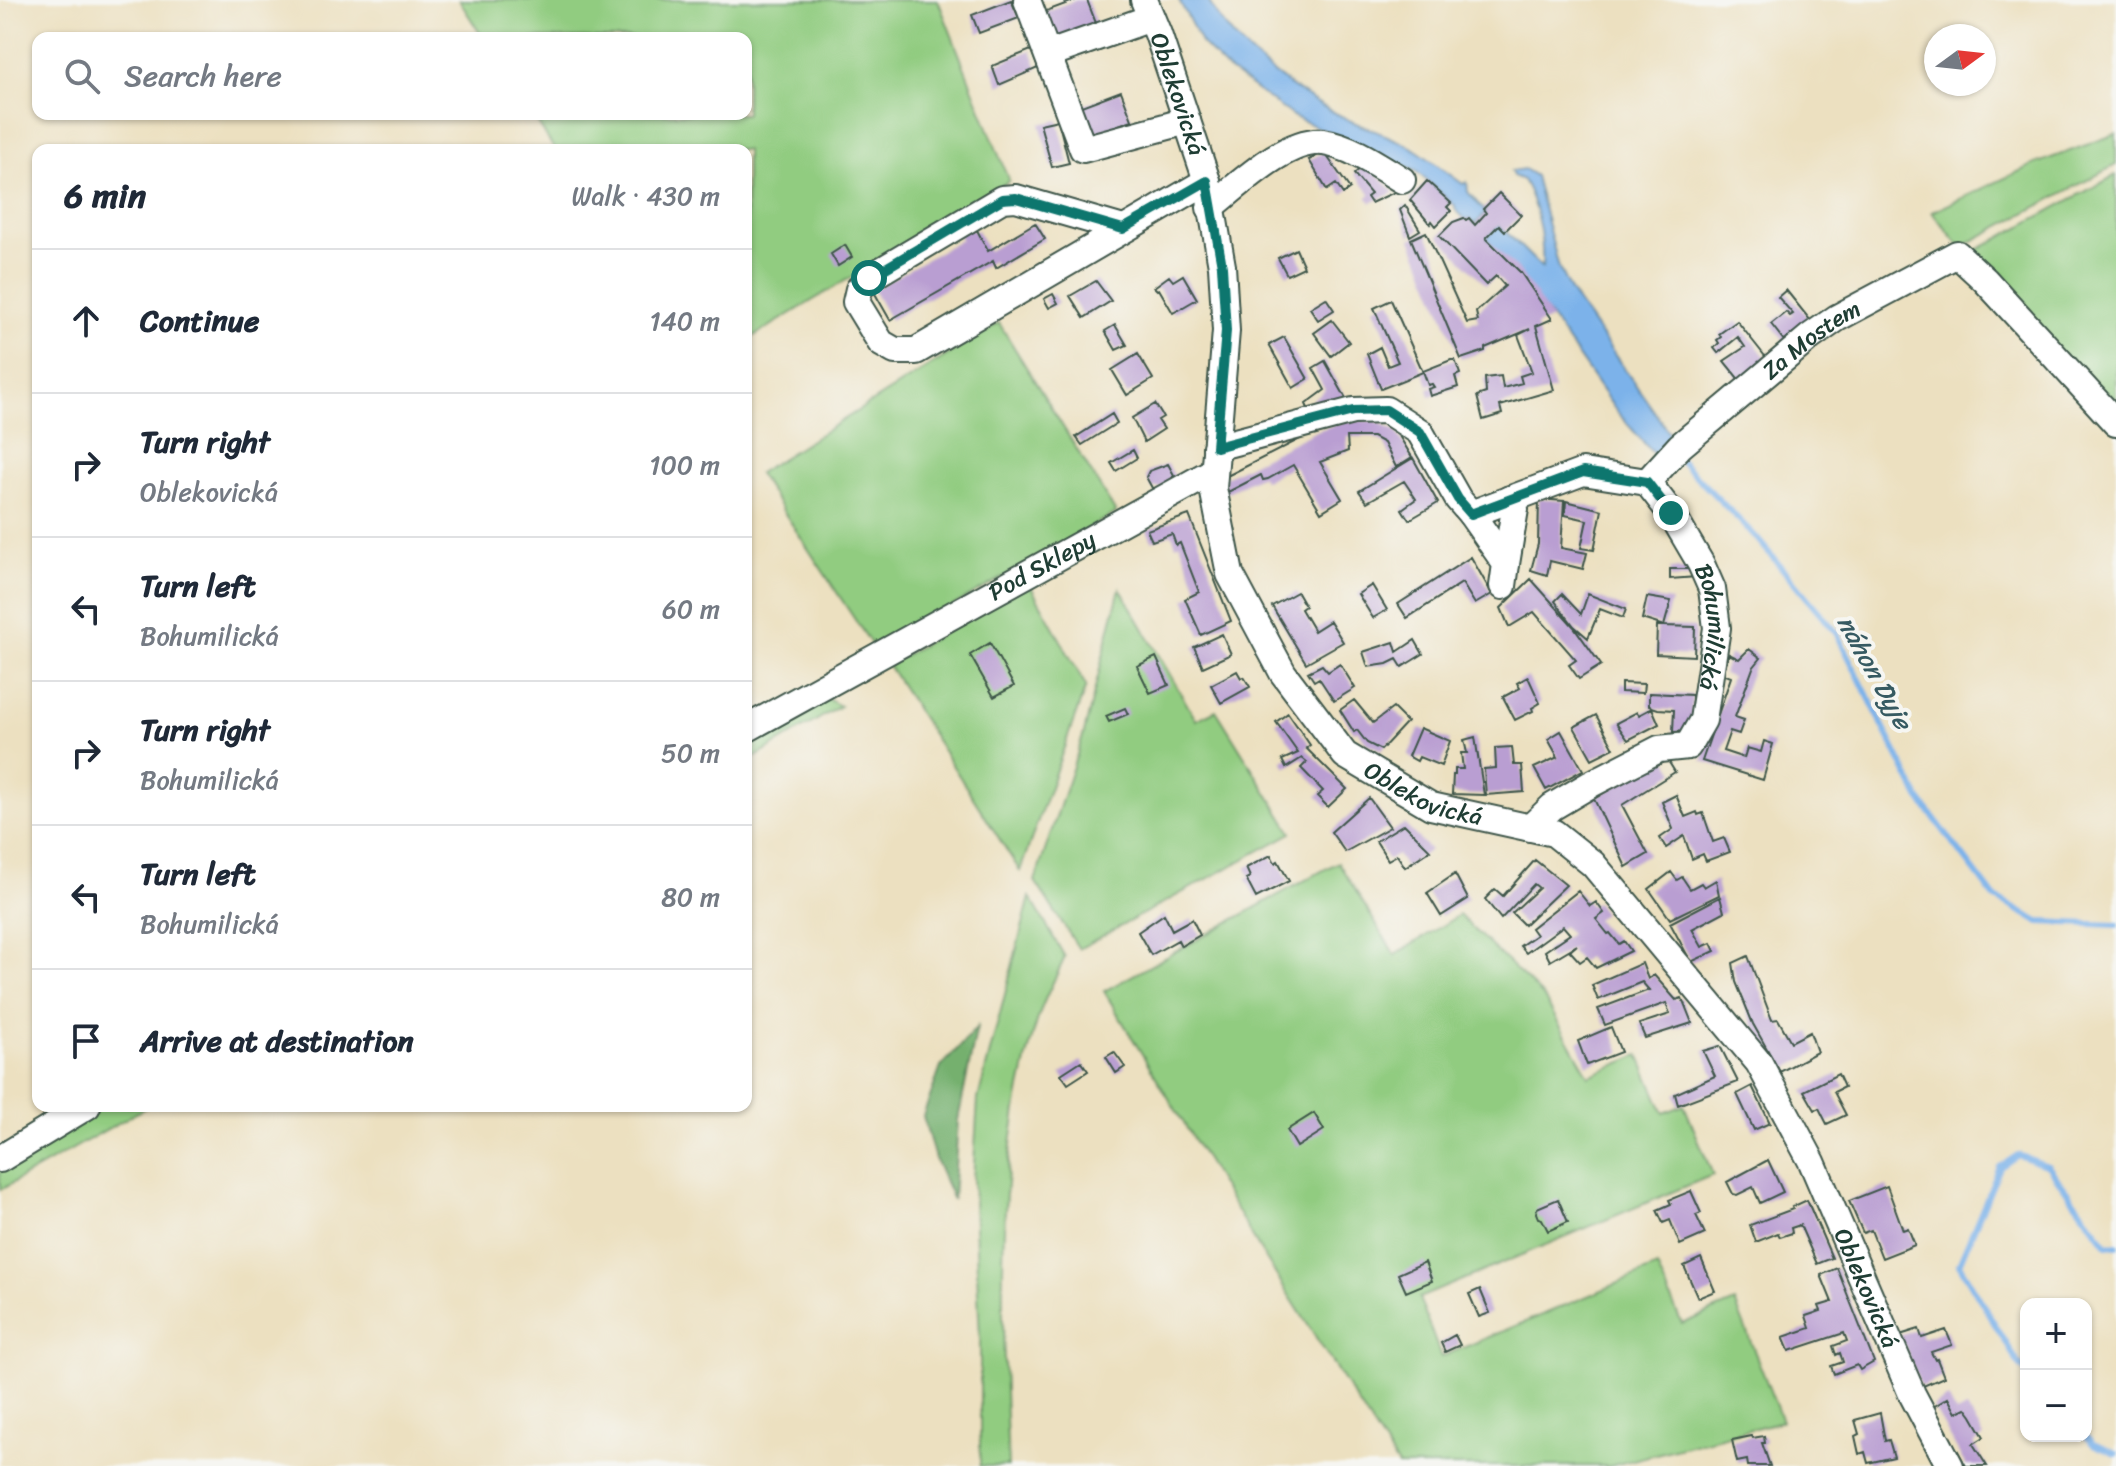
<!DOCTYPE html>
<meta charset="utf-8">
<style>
:root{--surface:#fff;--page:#f2f2f3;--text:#1f2937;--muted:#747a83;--line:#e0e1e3}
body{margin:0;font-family:Sriracha,sans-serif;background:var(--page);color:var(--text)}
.controls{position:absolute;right:24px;bottom:24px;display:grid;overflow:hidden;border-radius:16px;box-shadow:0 2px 6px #0004}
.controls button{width:72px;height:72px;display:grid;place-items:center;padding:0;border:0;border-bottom:2px solid var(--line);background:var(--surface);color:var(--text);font:40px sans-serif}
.compass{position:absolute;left:1924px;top:24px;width:72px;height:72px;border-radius:50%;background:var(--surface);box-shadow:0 2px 6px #0004;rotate:75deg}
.stop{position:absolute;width:24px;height:24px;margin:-18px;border:6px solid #0f766e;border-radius:50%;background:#fff}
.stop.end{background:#0f766e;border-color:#fff;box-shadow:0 2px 8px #0008}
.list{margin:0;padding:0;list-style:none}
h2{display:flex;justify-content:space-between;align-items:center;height:104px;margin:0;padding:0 32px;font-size:34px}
h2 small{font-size:26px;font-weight:400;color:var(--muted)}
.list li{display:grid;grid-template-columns:52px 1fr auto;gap:24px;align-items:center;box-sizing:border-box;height:144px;padding:0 32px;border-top:2px solid var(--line)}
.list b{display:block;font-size:30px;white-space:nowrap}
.list p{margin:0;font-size:26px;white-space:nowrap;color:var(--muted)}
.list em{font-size:26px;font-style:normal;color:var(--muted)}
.icon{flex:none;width:44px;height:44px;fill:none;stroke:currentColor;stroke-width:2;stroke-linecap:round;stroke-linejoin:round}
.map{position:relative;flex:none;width:2116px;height:1466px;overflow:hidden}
.search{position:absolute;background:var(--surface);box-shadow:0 2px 6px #0004;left:32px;top:32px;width:720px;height:88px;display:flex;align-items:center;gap:20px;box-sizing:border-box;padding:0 28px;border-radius:16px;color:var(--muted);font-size:30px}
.panel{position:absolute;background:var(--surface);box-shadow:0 2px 6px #0004;left:32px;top:144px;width:720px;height:968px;border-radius:16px}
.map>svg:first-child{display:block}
.green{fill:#91cc80;stroke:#58845a;stroke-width:2}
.forest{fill:#74b06e;stroke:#4a7651;stroke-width:2}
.water{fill:#7bb2ea;stroke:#4d788f;stroke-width:2}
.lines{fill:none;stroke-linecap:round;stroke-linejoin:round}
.stream{stroke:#7bb2ea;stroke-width:6}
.building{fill:#b99ed2}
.minor-casing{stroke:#3e5549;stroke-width:30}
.minor{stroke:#fff;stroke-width:26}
.route{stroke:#0f766e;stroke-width:10}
.labels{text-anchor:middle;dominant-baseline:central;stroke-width:8;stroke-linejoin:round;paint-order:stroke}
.street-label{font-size:24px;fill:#1f3d34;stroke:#f6f6f2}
.water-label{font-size:26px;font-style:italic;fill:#365a62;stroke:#f6f6f2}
</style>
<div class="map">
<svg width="2116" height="1466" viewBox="0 0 2116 1466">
<rect width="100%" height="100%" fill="#f6f6f2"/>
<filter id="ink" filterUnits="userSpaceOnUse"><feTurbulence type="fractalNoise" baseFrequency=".0125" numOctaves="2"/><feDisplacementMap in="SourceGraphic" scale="16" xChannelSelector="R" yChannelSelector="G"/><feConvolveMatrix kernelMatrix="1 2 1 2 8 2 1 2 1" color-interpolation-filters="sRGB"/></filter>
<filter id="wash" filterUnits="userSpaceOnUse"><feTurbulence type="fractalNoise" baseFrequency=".006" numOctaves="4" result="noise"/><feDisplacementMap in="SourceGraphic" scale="32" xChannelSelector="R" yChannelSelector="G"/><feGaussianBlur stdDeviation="1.8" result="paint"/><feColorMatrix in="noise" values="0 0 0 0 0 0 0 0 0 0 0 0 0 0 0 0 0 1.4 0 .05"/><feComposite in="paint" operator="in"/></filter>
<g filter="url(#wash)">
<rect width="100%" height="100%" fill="#ece0c0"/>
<path class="green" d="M 459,0 L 938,0 L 1009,181 L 746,341 L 746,150 L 555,150 L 532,114 L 746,114 L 746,38 L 483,38 Z
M 2116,134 L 2116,165 L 1961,247 L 1932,212 L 2035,164 Z
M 2116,175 L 2116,416 L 1968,255 Z
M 999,323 L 1116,513 L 875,650 L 758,473 Z
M 1029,583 L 1086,686 L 1020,871 L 888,665 Z
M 1120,588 L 1196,720 L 1216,710 L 1292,833 L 1079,949 L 1035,881 L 1084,733 Z
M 823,696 L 840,706 L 746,763 L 746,740 Z
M 1338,862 L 1395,955 L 1459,915 L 1543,996 L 1589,1076 L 1639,1055 L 1664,1113 L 1684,1105 L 1713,1175 L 1419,1298 L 1441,1357 L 1657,1267 L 1682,1324 L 1735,1302 L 1782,1421 L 1610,1466 L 1398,1466 L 1264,1256 L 1104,991 Z
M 1030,897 L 1065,957 C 1057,975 1047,993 1040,1012 C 992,1156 1002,1316 1008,1466 L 980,1466 L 980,1339 L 973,1180 L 978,1099 Z
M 104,1106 L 148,1106 L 0,1190 L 0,1169 Z"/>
<path class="forest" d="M 977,1027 L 958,1120 L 953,1200 L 935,1159 L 923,1116 L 941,1067 Z"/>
<path class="water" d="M 1179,0 L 1208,0 C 1235,51 1300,97 1351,121 C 1372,130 1393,137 1413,148 C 1430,159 1446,172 1463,184 L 1467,182 L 1468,192 L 1486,213 L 1475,224 L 1469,218 L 1466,220 L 1455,209 L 1455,206 L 1416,171 L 1294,117 L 1227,69 L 1201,43 Z
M 1524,169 L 1535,176 L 1559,268 L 1570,291 L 1677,444 L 1659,460 L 1617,412 L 1552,319 L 1486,238 L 1499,225 L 1542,268 C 1544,241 1537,204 1523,180 L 1513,176 L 1511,171 Z"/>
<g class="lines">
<path class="stream" d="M 1677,457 L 1754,535 L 1836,632 L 1919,798 L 1994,897 L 2039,922 L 2116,925
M 2026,1372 L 2018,1363 L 1959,1264 L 2000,1167 L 2018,1155 L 2048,1166 L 2107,1245 L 2116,1246
M 2085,1436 L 2093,1444 L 2116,1454"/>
</g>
<g id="blocks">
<path class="building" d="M 1011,0 L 1019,18 L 979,33 L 972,15 Z
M 1076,0 L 1087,0 L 1097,26 L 1051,42 L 1041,13 Z
M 1031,50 L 1038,68 L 999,85 L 992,66 Z
M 1121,91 L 1132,120 L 1087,137 L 1076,108 Z
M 1058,120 L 1069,163 L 1052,167 L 1040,124 Z
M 1324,152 L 1350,189 L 1343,194 L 1336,184 L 1327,190 L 1309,160 Z
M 1365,164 L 1367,165 L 1395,192 L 1371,203 L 1367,197 L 1371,194 L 1354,174 Z
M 1427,181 L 1451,203 L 1447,207 L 1451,211 L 1436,226 L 1432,221 L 1430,224 L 1410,200 Z
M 1499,193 L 1521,215 L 1505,231 L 1499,225 L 1486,238 L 1521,273 L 1552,319 L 1536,326 L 1554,390 L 1500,406 L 1502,414 L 1483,420 L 1477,396 L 1486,393 L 1485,378 L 1501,376 L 1503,388 L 1522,383 L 1520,376 L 1532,372 L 1518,335 L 1530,329 L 1485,348 L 1485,351 L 1461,359 L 1411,239 L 1426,232 L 1467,323 L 1478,321 L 1476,312 L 1505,286 L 1496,276 L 1486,285 L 1439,236 L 1453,222 L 1464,218 L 1466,220 L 1469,218 L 1475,225 L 1486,213 L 1483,209 Z
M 1405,205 L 1420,230 L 1410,236 L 1400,210 Z
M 1035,223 L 1045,239 L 996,268 L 993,261 L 890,320 L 873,290 L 961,239 L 957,232 L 969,225 L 973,232 L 977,230 L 988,251 Z
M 845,245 L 852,257 L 838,266 L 831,254 Z
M 1296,249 L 1304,267 L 1287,275 L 1278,258 Z
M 1183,275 L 1197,299 L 1173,313 L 1159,289 L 1157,290 L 1154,287 L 1169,276 L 1173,281 Z
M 1096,281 L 1111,301 L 1084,318 L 1070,296 Z
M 1786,290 L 1811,321 L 1785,342 L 1771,324 L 1786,312 L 1790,316 L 1793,314 L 1778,297 Z
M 1053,294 L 1058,303 L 1049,308 L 1044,299 Z
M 1326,298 L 1334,310 L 1318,320 L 1310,308 Z
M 1391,300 L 1423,372 L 1381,389 L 1367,354 L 1380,347 L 1388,366 L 1398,362 L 1374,308 Z
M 1332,320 L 1349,342 L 1331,356 L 1314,333 Z
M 1737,321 L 1768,360 L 1741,382 L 1724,361 L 1745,347 L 1738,337 L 1718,353 L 1714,348 L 1719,343 L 1717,340 L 1721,337 L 1719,334 Z
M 1115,325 L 1127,345 L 1116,350 L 1105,331 Z
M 1284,337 L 1308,379 L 1293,388 L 1269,345 Z
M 1138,354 L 1153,379 L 1127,395 L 1112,370 Z
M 1451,360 L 1455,360 L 1460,374 L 1455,376 L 1458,387 L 1430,396 L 1428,389 L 1434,387 L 1432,384 L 1428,385 L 1423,371 Z
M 1325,361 L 1348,402 L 1310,413 L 1306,404 L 1325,390 L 1313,368 Z
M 1155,404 L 1163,417 L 1158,420 L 1164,429 L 1144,442 L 1132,418 Z
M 1112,414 L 1117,423 L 1082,445 L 1076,437 Z
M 1346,421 L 1376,421 L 1396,431 L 1412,457 L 1396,467 L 1384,443 L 1373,437 L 1347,437 L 1348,451 L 1320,462 L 1342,499 L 1321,512 L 1293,465 L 1268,479 L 1263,480 L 1261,475 L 1224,494 L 1225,477 L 1316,431 Z
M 1133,450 L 1137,458 L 1116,471 L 1111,463 Z
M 1413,458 L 1438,503 L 1409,520 L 1402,509 L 1416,499 L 1404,481 L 1367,502 L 1359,491 Z
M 1168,464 L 1174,475 L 1170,482 L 1159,488 L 1152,488 L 1146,477 L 1149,471 Z
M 1539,499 L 1564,501 L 1561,548 L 1587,553 L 1583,569 L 1550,561 L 1547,575 L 1531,570 L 1538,544 Z
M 1566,501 L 1602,510 L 1594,550 L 1581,548 L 1587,520 L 1565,515 Z
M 1189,515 L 1231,621 L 1201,635 L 1185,599 L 1199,592 L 1180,543 L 1176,545 L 1172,534 L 1152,541 L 1147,530 Z
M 1471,557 L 1492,594 L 1475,604 L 1462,583 L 1407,618 L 1398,604 Z
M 1670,569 L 1699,569 L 1697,577 L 1670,579 Z
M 1531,579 L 1574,627 L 1601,665 L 1579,679 L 1569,665 L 1576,660 L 1534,612 L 1509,627 L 1501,608 Z
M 1372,585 L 1387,610 L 1373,618 L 1358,594 Z
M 1297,592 L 1305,606 L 1301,609 L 1314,631 L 1330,621 L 1343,642 L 1306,663 L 1272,606 Z
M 1562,594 L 1581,614 L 1588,594 L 1626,609 L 1623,618 L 1600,609 L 1588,638 L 1574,626 L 1555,601 Z
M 1647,597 L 1671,601 L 1664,626 L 1695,627 L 1694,656 L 1656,654 L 1657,626 L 1664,626 L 1642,619 Z
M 1222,634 L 1231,654 L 1203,667 L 1194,647 Z
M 1415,640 L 1423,654 L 1402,667 L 1397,659 L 1387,664 L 1368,667 L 1363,652 L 1394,642 L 1397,652 Z
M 990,643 L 1014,686 L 994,697 L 970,655 Z
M 1749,649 L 1761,658 L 1753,668 L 1735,717 L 1744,720 L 1739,734 L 1730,731 L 1723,751 L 1744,758 L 1747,748 L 1761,752 L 1764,741 L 1773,744 L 1763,780 L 1702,761 L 1731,677 L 1723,674 L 1729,654 L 1739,659 Z
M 1156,657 L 1169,685 L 1150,693 L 1137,666 Z
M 1340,664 L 1355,688 L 1334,701 L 1319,678 L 1314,681 L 1308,672 L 1322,665 L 1328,672 Z
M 1237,671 L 1241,678 L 1244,677 L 1250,687 L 1221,703 L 1211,685 Z
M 1528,677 L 1540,703 L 1532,708 L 1533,711 L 1515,720 L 1503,697 L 1520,688 L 1517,683 Z
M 1621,683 L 1644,684 L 1643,693 L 1621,692 Z
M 1649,693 L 1692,695 L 1691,731 L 1673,732 L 1674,710 L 1658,709 L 1649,706 Z
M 1354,700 L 1373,723 L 1393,708 L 1407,722 L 1381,750 L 1367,743 L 1357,730 L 1354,732 L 1340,710 Z
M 1125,708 L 1128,714 L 1109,722 L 1106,716 Z
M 1652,708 L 1659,724 L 1628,740 L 1616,723 L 1637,712 L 1639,715 Z
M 1288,713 L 1310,745 L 1306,748 L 1347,789 L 1328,807 L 1317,796 L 1323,791 L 1301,768 L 1307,762 L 1302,758 L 1286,768 L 1282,760 L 1298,753 L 1276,722 Z
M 1596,715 L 1614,748 L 1592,759 L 1574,727 Z
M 1420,728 L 1450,741 L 1441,766 L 1419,757 L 1417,761 L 1408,756 Z
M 1561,731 L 1583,770 L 1546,790 L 1534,768 L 1558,757 L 1548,739 Z
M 1475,737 L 1484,795 L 1452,794 L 1453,775 L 1455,775 L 1455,769 L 1463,769 L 1461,753 L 1467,753 L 1464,740 Z
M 1512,747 L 1514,765 L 1522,765 L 1524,792 L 1486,795 L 1484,769 L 1496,768 L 1495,748 Z
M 1665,756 L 1675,772 L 1622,805 L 1648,854 L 1626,867 L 1594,799 Z
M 1676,795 L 1685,817 L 1697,812 L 1698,815 L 1703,813 L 1713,842 L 1724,838 L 1730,852 L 1706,861 L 1703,854 L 1692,859 L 1684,836 L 1666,848 L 1660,838 L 1673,829 L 1662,802 Z
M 1369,798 L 1390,827 L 1345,852 L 1331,832 Z
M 1404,824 L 1430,850 L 1405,867 L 1397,855 L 1388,860 L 1376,841 Z
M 1271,855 L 1275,863 L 1278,861 L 1289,881 L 1256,898 L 1246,879 L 1250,877 L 1246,868 Z
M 1535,860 L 1566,885 L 1524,925 L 1512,913 L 1539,888 L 1534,884 L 1501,919 L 1485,899 L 1495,889 L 1503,896 Z
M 1671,872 L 1677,880 L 1682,877 L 1690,889 L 1701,883 L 1704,887 L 1716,880 L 1719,895 L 1670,919 L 1649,889 Z
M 1455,874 L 1468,899 L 1441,916 L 1427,893 Z
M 1578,891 L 1590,906 L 1596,902 L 1604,913 L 1596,919 L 1608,934 L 1610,933 L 1619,944 L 1624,941 L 1631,951 L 1596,968 L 1587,957 L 1580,962 L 1570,951 L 1577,945 L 1550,961 L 1545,951 L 1570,934 L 1563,926 L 1526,953 L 1520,946 L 1536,935 L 1531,928 Z
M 1720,897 L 1724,912 L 1692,929 L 1702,947 L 1711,943 L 1715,951 L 1691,962 L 1670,923 Z
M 1164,914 L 1172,930 L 1192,919 L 1200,935 L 1181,946 L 1178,940 L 1151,955 L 1138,932 Z
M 1748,956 L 1772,1020 L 1778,1019 L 1791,1042 L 1810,1032 L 1817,1052 L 1780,1072 L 1753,1024 L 1736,982 L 1733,963 Z
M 1642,963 L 1648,979 L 1654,975 L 1676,1000 L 1682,998 L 1692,1023 L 1645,1038 L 1639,1024 L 1670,1014 L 1666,1003 L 1605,1025 L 1598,1009 L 1649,990 L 1642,982 L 1598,1000 L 1592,985 Z
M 1611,1027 L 1621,1052 L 1587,1065 L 1578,1041 Z
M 1720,1046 L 1738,1082 L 1678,1105 L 1675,1094 L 1715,1076 L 1703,1051 Z
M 1114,1052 L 1125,1067 L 1116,1073 L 1106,1057 Z
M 1081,1061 L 1088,1071 L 1068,1084 L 1061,1074 Z
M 1838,1074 L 1844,1087 L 1834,1092 L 1846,1115 L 1827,1124 L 1819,1108 L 1815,1110 L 1804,1091 Z
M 1752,1086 L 1770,1123 L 1754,1130 L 1737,1094 Z
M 1314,1113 L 1324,1130 L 1297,1147 L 1287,1130 Z
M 1768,1160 L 1783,1192 L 1760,1203 L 1753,1187 L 1737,1195 L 1733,1194 L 1727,1182 Z
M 1887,1186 L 1903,1230 L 1908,1228 L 1915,1245 L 1882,1258 L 1871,1230 L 1863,1233 L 1849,1201 Z
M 1691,1191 L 1701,1213 L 1696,1215 L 1705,1234 L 1680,1245 L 1670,1220 L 1663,1223 L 1657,1210 L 1671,1204 L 1669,1200 Z
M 1558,1199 L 1568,1222 L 1548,1231 L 1542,1219 L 1538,1218 L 1536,1213 L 1537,1208 Z
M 1807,1200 L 1832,1258 L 1817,1264 L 1800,1225 L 1791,1228 L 1792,1233 L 1780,1237 L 1778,1233 L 1756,1242 L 1750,1225 L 1793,1209 L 1792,1207 Z
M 1701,1258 L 1715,1291 L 1698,1298 L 1684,1266 Z
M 1425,1262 L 1432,1281 L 1406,1292 L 1398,1274 Z
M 1837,1268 L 1874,1362 L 1860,1370 L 1857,1365 L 1834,1374 L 1831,1366 L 1843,1362 L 1840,1353 L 1836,1355 L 1833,1346 L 1847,1341 L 1844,1333 L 1789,1351 L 1783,1337 L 1810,1328 L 1806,1316 L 1821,1311 L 1819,1306 L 1832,1302 L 1821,1275 Z
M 1480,1289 L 1490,1313 L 1479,1317 L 1469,1294 Z
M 1919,1329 L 1922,1338 L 1946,1330 L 1952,1345 L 1931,1352 L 1935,1360 L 1937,1359 L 1944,1377 L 1921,1387 L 1900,1335 Z
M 1455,1335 L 1460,1345 L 1445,1352 L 1441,1343 Z
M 1948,1398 L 1956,1413 L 1966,1408 L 1972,1416 L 1984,1437 L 1973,1444 L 1987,1466 L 1966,1466 L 1933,1407 Z
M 1880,1413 L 1885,1441 L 1889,1440 L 1894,1457 L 1868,1463 L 1865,1452 L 1859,1454 L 1855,1436 L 1859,1434 L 1855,1420 Z
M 1752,1436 L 1753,1438 L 1764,1436 L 1765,1443 L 1762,1443 L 1770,1466 L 1748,1466 L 1747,1460 L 1737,1462 L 1732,1440 Z"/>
</g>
</g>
<g filter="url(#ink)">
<use href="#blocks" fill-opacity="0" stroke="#3e5549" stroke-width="2"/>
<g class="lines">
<defs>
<g id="minor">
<path d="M 1027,0 L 1083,149 L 1187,121"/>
<path id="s1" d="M 1144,0 L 1158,34 L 1207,181 L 1222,266 L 1226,331 L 1213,488 L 1230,574 L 1283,673 L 1345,755 L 1431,806 L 1554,833 L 1593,864 L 1759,1063 L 1812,1162 L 1912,1394 L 1950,1466"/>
<path d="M 1049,54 L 1151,18"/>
<path d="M 1210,208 C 1238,186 1286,138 1323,142 C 1351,146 1379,166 1402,180"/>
<path d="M 1123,229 L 1016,198 L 1002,199 L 869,278 L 859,289 L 856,302 L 881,343 L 895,351 L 916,351 L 1207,181"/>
<path id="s2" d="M 1216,447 L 1353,411 L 1386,410 L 1420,432 L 1458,499 L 1471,514 L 1583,472 L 1647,482 L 1671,513 L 1701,564 L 1712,589 L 1717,628 L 1703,720 L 1688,746 L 1659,749 L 1591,784 L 1552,807 L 1530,828"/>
<path id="s3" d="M 1647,482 L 1680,446 L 1810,337 L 1837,318 L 1957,254 L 1985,280 L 2116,423"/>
<path d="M 1471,514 L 1506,564 L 1503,586"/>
<path d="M 1506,564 L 1515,509 L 1510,499"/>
<path id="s4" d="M 746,729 L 1214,471"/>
<path d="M 0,1159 L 87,1106"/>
</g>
</defs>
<use href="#minor" class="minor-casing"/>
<use href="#minor" class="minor"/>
</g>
</g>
<g class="lines" filter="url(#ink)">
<path class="route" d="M 869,278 L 1002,199 L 1016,198 L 1123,229 L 1207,181 L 1222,266 L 1226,331 L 1216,447 L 1353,411 L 1386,410 L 1420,432 L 1458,499 L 1471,514 L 1583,472 L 1647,482 L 1671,513"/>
</g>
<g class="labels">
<g class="street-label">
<text stroke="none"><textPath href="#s1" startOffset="100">Oblekovická</textPath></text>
<text stroke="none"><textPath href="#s3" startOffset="218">Za Mostem</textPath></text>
<text stroke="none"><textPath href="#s4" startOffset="338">Pod Sklepy</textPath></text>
<text stroke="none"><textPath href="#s2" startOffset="660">Bohumilická</textPath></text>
<text stroke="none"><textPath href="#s1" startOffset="892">Oblekovická</textPath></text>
<text stroke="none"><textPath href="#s1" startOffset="1588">Oblekovická</textPath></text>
</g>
<g class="water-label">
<text transform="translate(1875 672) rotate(61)">náhon Dyje</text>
</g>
</g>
</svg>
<div class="controls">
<button>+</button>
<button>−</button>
</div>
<svg class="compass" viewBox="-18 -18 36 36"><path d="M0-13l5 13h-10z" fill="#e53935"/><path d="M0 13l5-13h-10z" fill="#747a83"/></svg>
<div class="stop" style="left:869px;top:278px"></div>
<div class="stop end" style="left:1671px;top:513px"></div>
<div class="search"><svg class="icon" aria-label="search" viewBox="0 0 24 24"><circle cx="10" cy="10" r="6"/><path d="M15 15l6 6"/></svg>Search here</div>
<section class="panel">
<h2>6 min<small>Walk · 430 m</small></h2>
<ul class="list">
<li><svg class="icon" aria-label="ahead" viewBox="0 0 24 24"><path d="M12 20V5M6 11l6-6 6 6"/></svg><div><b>Continue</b></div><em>140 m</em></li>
<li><svg class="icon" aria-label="right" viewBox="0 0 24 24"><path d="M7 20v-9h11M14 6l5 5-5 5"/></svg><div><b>Turn right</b><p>Oblekovická</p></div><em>100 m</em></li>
<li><svg class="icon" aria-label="left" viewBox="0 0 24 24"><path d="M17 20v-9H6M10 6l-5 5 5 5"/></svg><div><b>Turn left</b><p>Bohumilická</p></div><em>60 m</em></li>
<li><svg class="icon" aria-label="right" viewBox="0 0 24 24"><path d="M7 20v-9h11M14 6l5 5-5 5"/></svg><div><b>Turn right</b><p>Bohumilická</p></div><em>50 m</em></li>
<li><svg class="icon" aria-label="left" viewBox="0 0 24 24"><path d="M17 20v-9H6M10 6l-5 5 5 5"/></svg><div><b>Turn left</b><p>Bohumilická</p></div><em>80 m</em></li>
<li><svg class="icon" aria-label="arrive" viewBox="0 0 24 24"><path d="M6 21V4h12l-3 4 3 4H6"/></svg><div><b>Arrive at destination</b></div></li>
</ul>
</section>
</div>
